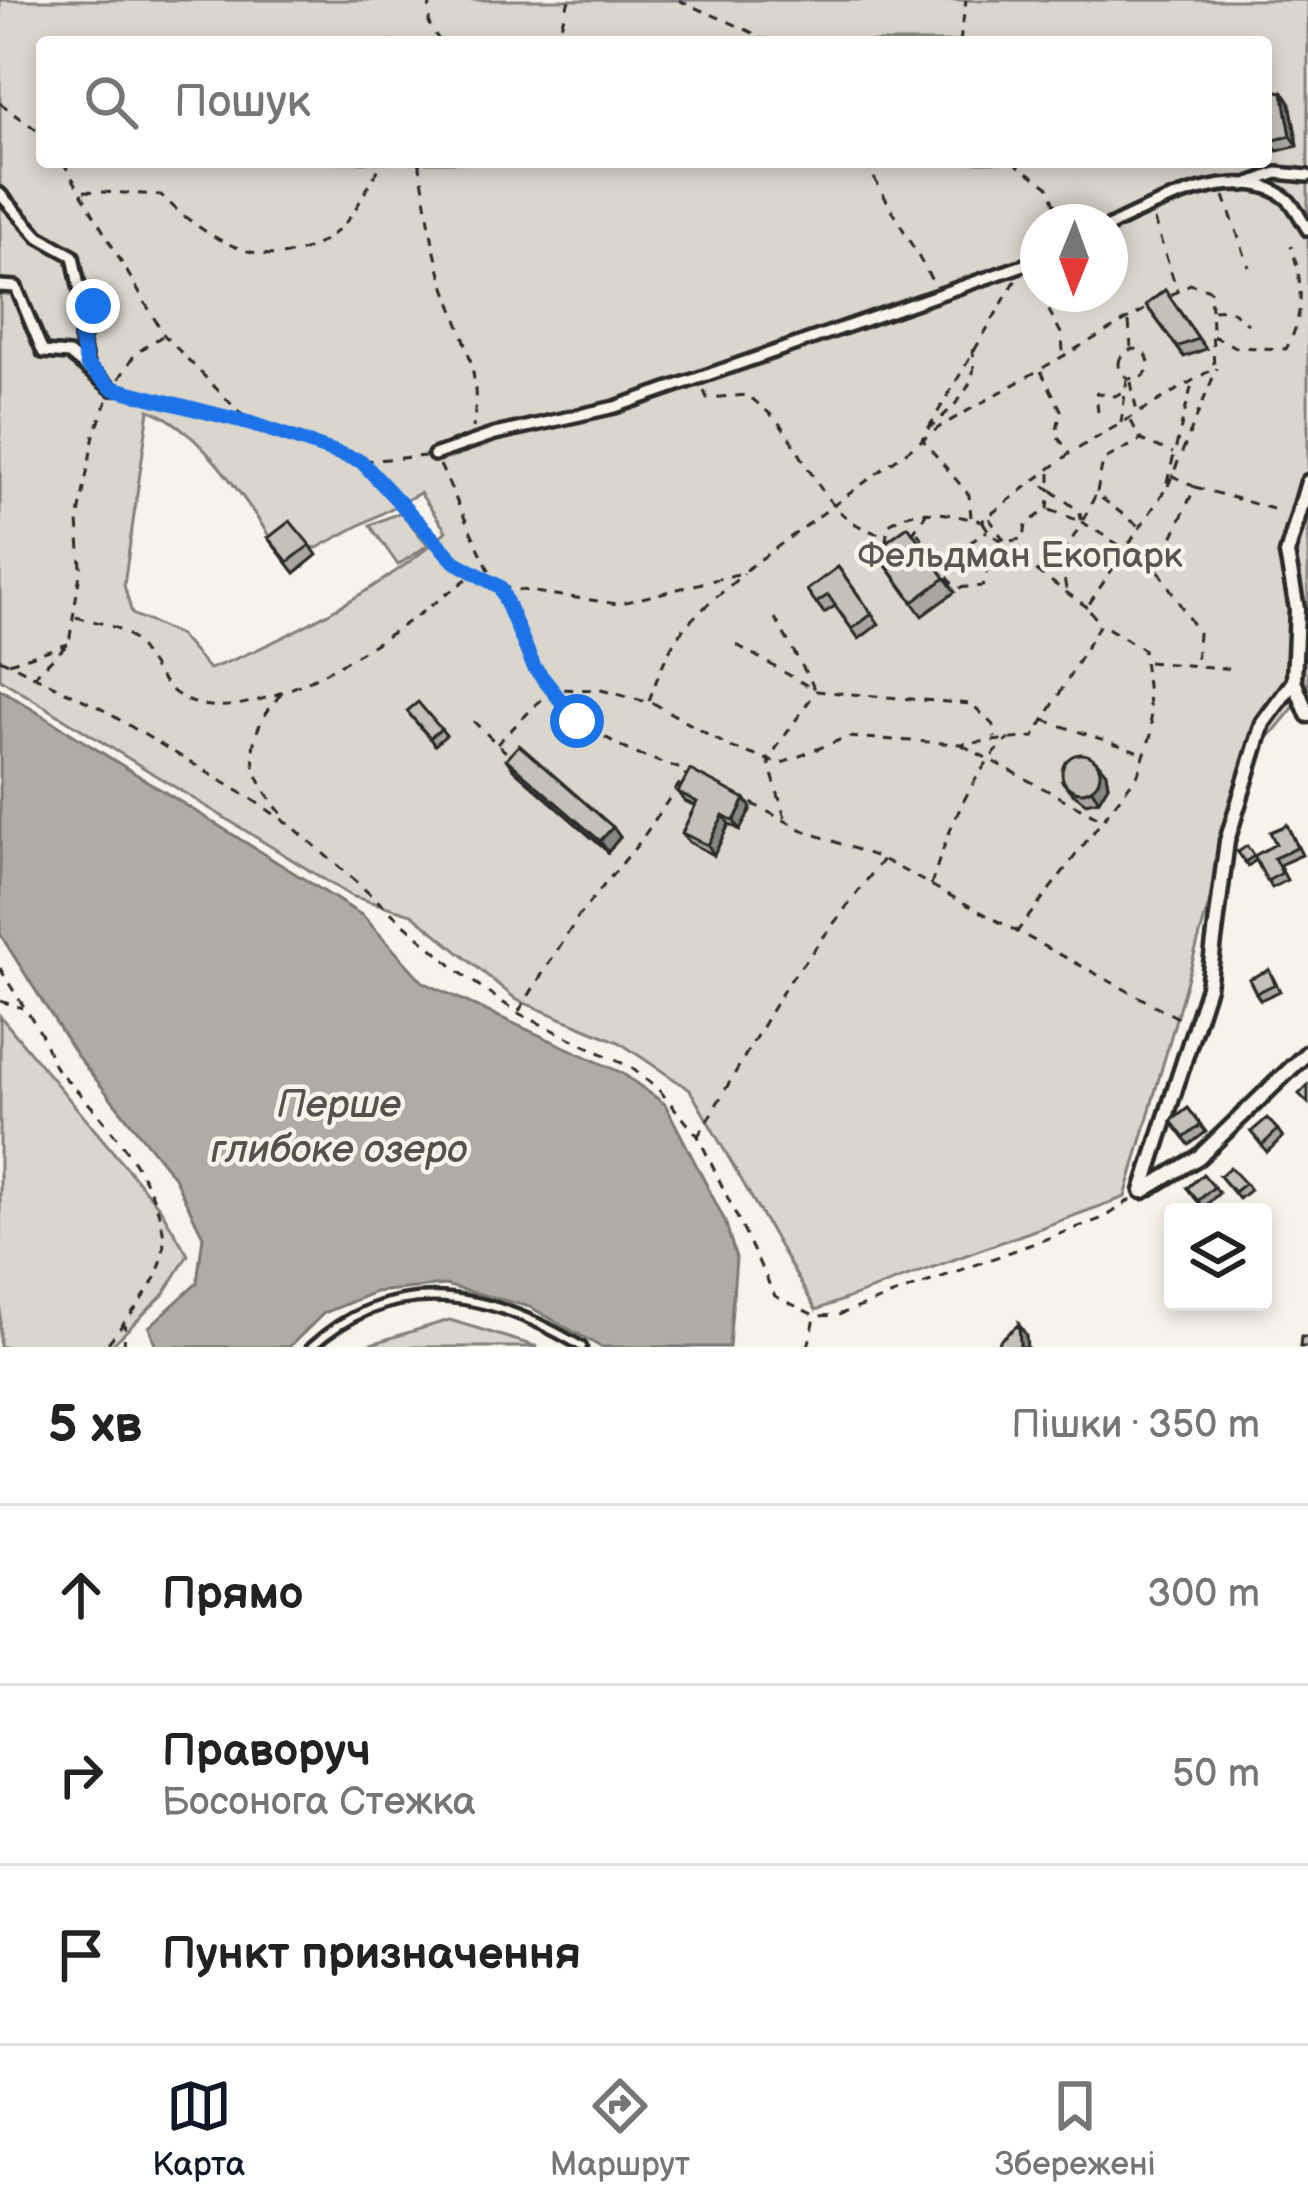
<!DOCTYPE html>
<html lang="uk">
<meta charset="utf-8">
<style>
:root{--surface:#fff;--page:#f6f6f6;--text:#222;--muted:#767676;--line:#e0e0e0;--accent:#111827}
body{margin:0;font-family:"Balsamiq Sans",sans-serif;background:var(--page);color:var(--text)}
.controls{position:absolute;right:36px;bottom:36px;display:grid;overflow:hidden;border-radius:12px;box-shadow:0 6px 18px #0003}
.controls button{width:108px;height:108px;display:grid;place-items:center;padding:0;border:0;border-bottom:3px solid var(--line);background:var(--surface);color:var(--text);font:60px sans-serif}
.compass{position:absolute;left:1020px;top:204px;width:108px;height:108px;border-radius:50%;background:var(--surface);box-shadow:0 6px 18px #0003;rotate:181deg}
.stop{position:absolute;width:36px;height:36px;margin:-27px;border:9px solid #1a73e8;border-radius:50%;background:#fff}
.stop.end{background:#1a73e8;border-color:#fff;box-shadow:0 3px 12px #0008}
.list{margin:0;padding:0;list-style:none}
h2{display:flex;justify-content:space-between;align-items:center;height:156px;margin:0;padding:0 48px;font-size:51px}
h2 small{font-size:39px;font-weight:400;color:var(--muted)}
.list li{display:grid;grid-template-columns:78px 1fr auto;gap:36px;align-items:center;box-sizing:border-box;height:180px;padding:0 48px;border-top:3px solid var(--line)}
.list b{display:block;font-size:45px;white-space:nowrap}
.list p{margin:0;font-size:39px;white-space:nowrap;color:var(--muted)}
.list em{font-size:39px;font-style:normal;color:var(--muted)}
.icon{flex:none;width:66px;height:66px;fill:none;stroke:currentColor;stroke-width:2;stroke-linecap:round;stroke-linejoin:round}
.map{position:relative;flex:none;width:1308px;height:1347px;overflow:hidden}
.search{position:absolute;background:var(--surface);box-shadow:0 6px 18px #0003;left:36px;right:36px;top:36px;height:132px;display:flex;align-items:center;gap:30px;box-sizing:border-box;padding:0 42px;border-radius:12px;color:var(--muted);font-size:45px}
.sheet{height:696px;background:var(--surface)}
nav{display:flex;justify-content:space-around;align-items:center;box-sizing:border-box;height:168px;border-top:3px solid var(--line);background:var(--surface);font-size:33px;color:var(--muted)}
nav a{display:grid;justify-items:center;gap:6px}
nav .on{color:var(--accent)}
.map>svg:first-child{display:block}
.green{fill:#dad6cc;stroke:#82807c;stroke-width:3;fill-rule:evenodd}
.water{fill:#afaca4;stroke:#7a7874;stroke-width:3}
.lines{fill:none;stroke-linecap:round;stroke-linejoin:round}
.service-casing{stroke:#2b2b2b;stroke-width:15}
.pedestrian-casing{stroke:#2b2b2b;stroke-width:18}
.minor-casing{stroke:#2b2b2b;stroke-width:21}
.path{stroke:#2b2b2b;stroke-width:3;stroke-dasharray:9 9;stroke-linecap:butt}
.service{stroke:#f7f3e8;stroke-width:6}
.pedestrian{stroke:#f7f3e8;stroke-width:9}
.minor{stroke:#f7f3e8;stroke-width:12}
.wall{fill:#a9a69f;stroke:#2b2b2b;stroke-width:3}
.shaded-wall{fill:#898782;stroke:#2b2b2b;stroke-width:3}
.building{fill:#c4c1b9;stroke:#2b2b2b;stroke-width:3}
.route{stroke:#1a73e8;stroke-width:15}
.labels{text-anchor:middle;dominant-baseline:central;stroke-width:9;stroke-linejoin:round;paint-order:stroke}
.park-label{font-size:36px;fill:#575653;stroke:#f7f3e8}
.water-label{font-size:39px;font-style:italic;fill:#53524f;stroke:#f7f3e8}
</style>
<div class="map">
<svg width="1308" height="1347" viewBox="0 0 1308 1347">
<rect width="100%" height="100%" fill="#f7f3e8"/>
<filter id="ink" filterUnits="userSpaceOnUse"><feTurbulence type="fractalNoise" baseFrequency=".00833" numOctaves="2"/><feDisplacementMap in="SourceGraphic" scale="24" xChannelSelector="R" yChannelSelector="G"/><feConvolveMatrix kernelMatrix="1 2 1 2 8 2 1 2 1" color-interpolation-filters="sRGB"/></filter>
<g filter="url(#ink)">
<path class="green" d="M 0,0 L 1308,0 L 1308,690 L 1250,760 L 1125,1197 L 816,1310 L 690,1090 L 619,1042 L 517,1000 L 412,914 L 351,896 L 0,679 ZM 42,42 L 1266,42 L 1266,162 L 42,162 ZM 1038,222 L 1110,222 L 1110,294 L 1038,294 ZM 149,410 C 194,424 245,498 271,539 L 317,548 L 420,493 L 446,531 C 397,580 275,646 209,669 L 179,635 L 132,614 L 124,585 Z
M 401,512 L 428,545 L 398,565 L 370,525 Z
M 0,1016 L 160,1208 L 188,1255 L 164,1294 L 110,1347 L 0,1347 Z
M 449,1320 L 450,1320 L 538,1347 L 361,1347 Z"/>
<path class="water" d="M 0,689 L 363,916 L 423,982 L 622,1073 L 665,1104 L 725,1221 L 736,1258 L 729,1347 L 601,1347 L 530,1307 L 445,1285 L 375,1292 L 324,1313 L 289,1347 L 156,1347 L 149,1327 L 197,1283 L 203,1236 L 174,1177 L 77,1056 L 0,934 Z"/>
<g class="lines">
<defs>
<path id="service" d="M 311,1347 C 395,1270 492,1292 582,1347"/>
<path id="pedestrian" d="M 1244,185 L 1277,173 L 1308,176
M 0,194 L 39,237 L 73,256 L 81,296 L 93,306 L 93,324 L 81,338 L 87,365
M 1110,226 C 1153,204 1243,161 1287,199 C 1295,206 1302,221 1308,230
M 0,286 L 16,287 L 43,352 L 69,354 L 112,389
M 434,455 L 495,434 L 615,407 L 1038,260"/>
<path id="minor" d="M 1308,482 L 1287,554 L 1297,609 L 1294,681 L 1308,715
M 1142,1191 L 1208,987 L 1227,841 L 1263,723 L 1294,681
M 1143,1191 L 1199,1157 L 1308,1052"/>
</defs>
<use href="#service" class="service-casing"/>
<use href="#pedestrian" class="pedestrian-casing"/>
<use href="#minor" class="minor-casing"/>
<path class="path" d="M 430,0 L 429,24 L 440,42
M 679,0 C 699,11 755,30 766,42
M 556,42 L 569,0
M 960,42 L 966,0
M 0,103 L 42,134
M 63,162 L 164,335 L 250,423 L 361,461 L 455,562 L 500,587 L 618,604 L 742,573 L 941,426 L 1151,306
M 419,162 C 426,196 429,231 438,264 C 454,324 484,361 473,428
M 865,162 L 935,286
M 1013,162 L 1048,186 L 1062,222
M 84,191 L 161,195 C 210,244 282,285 343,225 C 359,209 369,180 384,162
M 1224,196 L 1249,267
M 1154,220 L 1177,290
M 1031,277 L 1038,290
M 1040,294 L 1062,335 L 1063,353
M 1213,310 L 1229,309 L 1248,324
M 1129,322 L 1131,347
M 1213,336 L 1236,347 L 1286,349 C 1305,316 1303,280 1291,246
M1119 364a15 15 0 1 1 30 0a15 15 0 1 1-30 0Z
M 1041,371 L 1061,410 L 1056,434 L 1069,453
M 119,379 L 135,354 L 162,336
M 1131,382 L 1137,413
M 704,391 L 707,398 L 748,395 C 759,405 773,415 782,427 C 813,468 827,522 881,534
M 123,392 L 248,423
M 1098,412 L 1096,393 L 1115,396 L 1124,391
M 1131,421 L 1141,440 L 1173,453
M 1121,423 L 1127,379
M 928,429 C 953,408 982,384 972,349
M 363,461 L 425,456
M 440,465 L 534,667 L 577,721 L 633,753 L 690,772
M 1050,473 L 1050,489 L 1080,512 L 1081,520
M 1168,486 L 1217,368
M 1195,487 L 1273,509
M 1097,492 L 1103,460 L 1141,440
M 1050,510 L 1080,521
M 971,517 L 969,495 L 922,439 L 1017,278
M 989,518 L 1014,555 L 1087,607
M 1083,520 L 1096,494 L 1141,528
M 983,522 C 994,541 1003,544 1024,538 L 1026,524 L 1048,509 L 1050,489 L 1036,482
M 917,532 L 955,588 L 983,586 L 995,539
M 912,534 L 927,512
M 886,541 L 888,525 C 916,503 948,515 982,521 L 1069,454 L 1214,368 L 1210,290 L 1190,284 L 1169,296
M 940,563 L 987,531
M 1159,571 L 1198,633 L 1196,667
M 1066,589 L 1061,559 L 1082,522 L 1158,569 L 1195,487 L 1171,475
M 76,617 C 91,621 117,625 128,635 C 151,655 158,688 189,701 C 264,732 415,619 473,574
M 775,618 L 815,689
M 737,645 L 815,690
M 0,659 L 100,708 L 250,798 L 292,826 L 458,971 L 518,1013 L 632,1068 L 660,1091 L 698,1136 L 775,1296 L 816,1316 L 838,1315 L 1106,1217 L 1131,1199
M 1148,662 L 1236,669
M 9,663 L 68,644
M 33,677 L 69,643 L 81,567 L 78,521 L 94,435 L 108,398
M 281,694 C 239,742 247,775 287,820
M 649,701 C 676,623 686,625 744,573
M 1044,720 L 1143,753
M 473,721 L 509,755
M 497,744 L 552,689 L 601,690 L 655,704 L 730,747 L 780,764 L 847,737 L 960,744 L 1034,737 L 1100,624 L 1087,607 L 1165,490 L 1192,384
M 962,745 L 1101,819
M 785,818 L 768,760 L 816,691 L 972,704 L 993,725 L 995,738
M 884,860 L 1182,1020
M 931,885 C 945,839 971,770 1009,739
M 1016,933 L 1138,774 L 1152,732 L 1143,649 L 1101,624
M 0,968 C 12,990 27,1010 40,1032 C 47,1044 50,1063 60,1073 C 98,1111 172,1193 163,1253 C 158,1287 125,1320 105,1347
M 0,1001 L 23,1008
M 519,1011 L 580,914 L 639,843 L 686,774
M 698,1136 L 786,986 L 883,859 L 805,831 L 699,776
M 124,1347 L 125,1325
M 808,1347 L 815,1318"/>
<use href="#service" class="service"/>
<use href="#pedestrian" class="pedestrian"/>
<use href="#minor" class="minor"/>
</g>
<path class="wall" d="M 1283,92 L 1290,103 L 1298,146 L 1277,151 L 1270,141 Z
M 1165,290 L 1206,349 L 1184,357 L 1146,305 Z
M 908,526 L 955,592 L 922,616 L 875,550 Z
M 268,538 L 310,545 L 317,555 L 295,573 Z
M 838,567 L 879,624 L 859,639 L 835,606 L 824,613 L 807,590 Z
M 407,711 L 441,729 L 446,735 L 435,745 Z
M 506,759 L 620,837 L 608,852 L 514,770 Z
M 1106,773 L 1108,785 L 1099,800 L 1086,803 L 1070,791 L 1062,781 Z
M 678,792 L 745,799 L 751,808 L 740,830 L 729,824 L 714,855 L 689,842 L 682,833 L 695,806 L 685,801 Z
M 1287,825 L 1302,855 L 1279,865 L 1287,880 L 1272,888 L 1256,860 L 1248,866 L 1238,852 L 1254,856 L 1276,844 Z
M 1269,970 L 1280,991 L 1260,1000 L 1256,993 Z
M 1188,1108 L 1206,1132 L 1189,1145 L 1171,1121 Z
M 1278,1130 L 1283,1137 L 1267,1152 L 1251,1132 Z
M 1220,1176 L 1245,1183 L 1250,1190 L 1239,1199 Z
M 1214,1187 L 1219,1193 L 1203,1208 L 1187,1188 Z"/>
<path class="shaded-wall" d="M 1283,92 L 1290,103 L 1298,146 L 1291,136 Z
M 1098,763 L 1106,773 L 1108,785 L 1099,800 L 1092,790 Z
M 745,799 L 751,808 L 740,830 L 734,821 Z
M 723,815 L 729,824 L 714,855 L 708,845 Z
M 613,827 L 620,837 L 608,852 L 600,841 Z
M 1019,1324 L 1026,1335 L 1027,1347 L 1020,1347 Z"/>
<path class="building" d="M 1266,89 L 1283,92 L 1291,136 L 1270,141 L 1266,128 Z
M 1165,290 L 1198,339 L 1177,347 L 1146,305 Z
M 290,521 L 310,545 L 288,562 L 268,538 Z
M 908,526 L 945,578 L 913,602 L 875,550 Z
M 838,567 L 872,614 L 852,629 L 828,595 L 816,603 L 807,590 Z
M 418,702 L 441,729 L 430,738 L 407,711 Z
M 519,745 L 613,827 L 600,841 L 506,759 Z
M1062 773a19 19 0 1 1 38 0a19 19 0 1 1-38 0Z
M 690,770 L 745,799 L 734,821 L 723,815 L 708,845 L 682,833 L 697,802 L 678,792 Z
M 1287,825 L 1297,848 L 1274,858 L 1282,873 L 1267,881 L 1254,856 L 1276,844 L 1270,832 Z
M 1247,846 L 1254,856 L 1245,862 L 1238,852 Z
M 1269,970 L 1275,984 L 1256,993 L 1249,979 Z
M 1308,1085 L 1308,1103 L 1299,1094 Z
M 1188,1108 L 1201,1125 L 1184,1138 L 1171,1121 Z
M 1267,1118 L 1278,1130 L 1262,1145 L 1251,1132 Z
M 1230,1167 L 1245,1183 L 1234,1192 L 1220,1176 Z
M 1203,1174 L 1214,1187 L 1198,1201 L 1187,1188 Z
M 1019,1324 L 1020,1347 L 998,1347 L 1000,1340 Z
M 1301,1337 L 1308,1337 L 1308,1347 L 1300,1347 Z"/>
</g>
<g class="lines" filter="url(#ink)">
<path class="route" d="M 93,306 L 93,324 L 81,338 L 87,365 L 112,388 L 250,423 L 361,461 L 455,562 L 500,587 L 534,667 L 577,721"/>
</g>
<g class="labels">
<g class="park-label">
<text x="1020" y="556">Фельдман Екопарк</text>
</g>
<g class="water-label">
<text x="339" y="1105">Перше<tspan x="339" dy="45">глибоке озеро</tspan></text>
</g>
</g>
</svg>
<div class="controls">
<button><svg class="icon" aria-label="layers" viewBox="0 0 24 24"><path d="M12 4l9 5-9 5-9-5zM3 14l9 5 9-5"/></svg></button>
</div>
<svg class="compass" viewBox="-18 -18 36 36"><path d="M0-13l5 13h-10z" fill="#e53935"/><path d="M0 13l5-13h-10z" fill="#767676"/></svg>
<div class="stop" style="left:577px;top:721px"></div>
<div class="stop end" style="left:93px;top:306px"></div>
<div class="search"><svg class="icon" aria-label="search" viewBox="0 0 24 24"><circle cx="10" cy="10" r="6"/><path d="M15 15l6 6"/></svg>Пошук</div>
</div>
<section class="sheet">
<h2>5 хв<small>Пішки · 350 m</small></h2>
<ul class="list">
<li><svg class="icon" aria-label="ahead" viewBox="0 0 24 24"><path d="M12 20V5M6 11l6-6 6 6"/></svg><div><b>Прямо</b></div><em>300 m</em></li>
<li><svg class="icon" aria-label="right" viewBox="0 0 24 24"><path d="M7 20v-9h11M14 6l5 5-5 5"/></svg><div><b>Праворуч</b><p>Босонога Стежка</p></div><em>50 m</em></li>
<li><svg class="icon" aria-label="arrive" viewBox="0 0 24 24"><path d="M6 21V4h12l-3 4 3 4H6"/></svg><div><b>Пункт призначення</b></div></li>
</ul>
</section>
<nav>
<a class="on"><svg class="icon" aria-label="map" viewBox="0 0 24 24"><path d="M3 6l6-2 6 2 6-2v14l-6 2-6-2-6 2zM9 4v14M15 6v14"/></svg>Карта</a>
<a><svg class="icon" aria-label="directions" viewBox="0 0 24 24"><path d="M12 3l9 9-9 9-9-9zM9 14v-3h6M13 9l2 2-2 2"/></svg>Маршрут</a>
<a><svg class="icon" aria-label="saved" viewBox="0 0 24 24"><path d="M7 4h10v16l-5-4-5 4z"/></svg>Збережені</a>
</nav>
